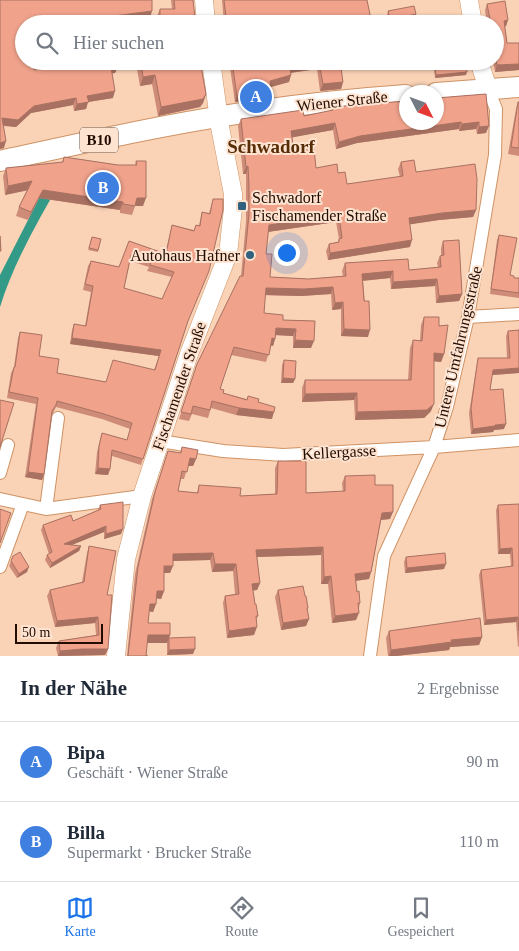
<!DOCTYPE html>
<html lang="de">
<meta charset="utf-8">
<style>
:root{--surface:#fff;--page:#f6f6f7;--text:#1f2937;--muted:#747a83;--line:#e0e1e3;--accent:#1a73e8}
body{margin:0;font-family:Georgia,serif;background:var(--page);color:var(--text)}
.compass{position:absolute;left:399px;top:85px;width:45px;height:45px;border-radius:50%;background:var(--surface);box-shadow:0 1px 4px #0004;rotate:132deg}
.scale{position:absolute;left:15px;bottom:12px;width:88px;box-sizing:border-box;padding-left:5px;border:2px solid #220c00;border-top:0;font-size:14px;line-height:18px;white-space:nowrap;color:#220c00;-webkit-text-stroke:4px #fee3d0;paint-order:stroke}
.you{position:absolute;left:286px;top:252px;width:18px;height:18px;margin:-12px;border:4px solid #fff;border-radius:50%;background:#1a73e8;box-shadow:0 0 0 8px #1a73e833}
.badge{display:grid;place-items:center;width:32px;height:32px;border-radius:50%;background:var(--accent);color:#fff;font-size:16px;font-weight:700}
.pin{position:absolute;translate:-50% -50%;border:2px solid #fff;box-shadow:0 1px 5px #0006}
.list{margin:0;padding:0;list-style:none}
h2{display:flex;justify-content:space-between;align-items:center;height:65px;margin:0;padding:0 20px;font-size:21px}
h2 small{font-size:16px;font-weight:400;color:var(--muted)}
.list li{display:grid;grid-template-columns:32px 1fr auto;gap:15px;align-items:center;box-sizing:border-box;height:80px;padding:0 20px;border-top:1px solid var(--line)}
.list b{display:block;font-size:19px;white-space:nowrap}
.list p{margin:0;font-size:16px;white-space:nowrap;color:var(--muted)}
.list em{font-size:16px;font-style:normal;color:var(--muted)}
.icon{flex:none;width:28px;height:28px;fill:none;stroke:currentColor;stroke-width:2;stroke-linecap:round;stroke-linejoin:round}
.map{position:relative;flex:none;width:519px;height:656px;overflow:hidden}
.search{position:absolute;background:var(--surface);box-shadow:0 1px 4px #0004;left:15px;right:15px;top:15px;height:55px;display:flex;align-items:center;gap:12px;box-sizing:border-box;padding:0 18px;border-radius:28px;color:var(--muted);font-size:19px}
.sheet{height:225px;background:var(--surface)}
nav{display:flex;justify-content:space-around;align-items:center;box-sizing:border-box;height:70px;border-top:1px solid var(--line);background:var(--surface);font-size:14px;color:var(--muted)}
nav a{display:grid;justify-items:center;gap:2px}
nav .on{color:var(--accent)}
.map>svg:first-child{display:block}
.water{fill:#329a86}
.lines{fill:none;stroke-linecap:round;stroke-linejoin:round}
.minor-casing{stroke:#cf9264;stroke-width:14}
.secondary-casing{stroke:#cf9264;stroke-width:19}
.primary-casing{stroke:#cf9264;stroke-width:22}
.minor{stroke:#fff;stroke-width:12}
.secondary{stroke:#fff;stroke-width:18}
.primary{stroke:#fff;stroke-width:20}
.wall{fill:#ce8b78;fill-rule:evenodd}
.shaded-wall{fill:#a87161}
.building{fill:#f0a28b;stroke:#a87161;fill-rule:evenodd}
.poi-dot{fill:#30617f;stroke:#fee3d0;stroke-width:2}
.labels{text-anchor:middle;dominant-baseline:central;stroke-width:4;stroke-linejoin:round;paint-order:stroke}
.shield{fill:#fee3d0;stroke:#644c3e;stroke-width:1}
.shield-label{font-size:15px;font-weight:bold;fill:#220c00}
.street-label{font-size:16px;fill:#220c00;stroke:#fee3d0}
.poi-label{font-size:16px;fill:#220c00;stroke:#fee3d0;text-anchor:start}
.quarter-label{font-size:19px;font-weight:bold;fill:#562d07;stroke:#fee3d0}
</style>
<div class="map">
<svg width="519" height="656" viewBox="0 0 519 656">
<rect width="100%" height="100%" fill="#fad3b7"/>
<path class="water" d="M 51,175 L 63,177 C 40,218 14,261 0,307 L 0,275 Z"/>
<g class="lines">
<defs>
<path id="minor" d="M 468,317 L 519,314
M 160,441 L 223,451 L 283,455 L 434,447 L 519,440
M 0,473 L 8,445
M 0,499 L 46,509 L 142,496
M 46,509 L 58,418
M 0,567 L 23,504
M 370,656 L 384,556 L 434,447 L 447,407 L 468,317 L 495,155 L 496,109 L 488,89"/>
<path id="secondary" d="M 204,0 L 206,24
M 469,0 L 473,24
M 479,61 L 488,89
M 116,656 L 126,559 L 142,496 L 189,354 L 228,254 L 233,208 L 233,194 L 220,127 L 211,61"/>
<path id="primary" d="M 436,93 L 519,87
M 0,161 C 78,144 157,126 236,114 C 292,105 350,99 406,95"/>
</defs>
<use href="#minor" class="minor-casing"/>
<use href="#secondary" class="secondary-casing"/>
<use href="#primary" class="primary-casing"/>
<use href="#minor" class="minor"/>
<use href="#secondary" class="secondary"/>
<use href="#primary" class="primary"/>
</g>
<path class="wall" d="M 0,0 L 150,18 L 24,24 L 34,70 L 118,66 L 115,73 L 112,73 L 113,98 L 88,102 L 86,109 L 74,111 L 73,105 L 31,113 L 16,127 L 3,126 L 4,148 L 0,149 Z
M 171,0 L 193,0 L 195,18 L 193,24 L 158,24 L 157,16 L 160,9 L 172,9 Z
M 222,0 L 367,0 L 372,24 L 224,24 Z
M 487,4 L 508,20 L 506,26 L 505,27 L 507,43 L 519,43 L 519,70 L 495,72 L 493,61 L 495,61 L 495,24 L 487,24 L 485,10 Z
M 388,11 L 414,19 L 393,24 L 388,24 L 387,16 Z
M 140,61 L 200,61 L 206,94 L 203,103 L 200,107 L 158,116 L 152,84 L 140,86 L 137,69 Z
M 229,61 L 340,61 L 343,82 L 341,89 L 320,91 L 317,69 L 291,73 L 289,82 L 271,87 L 271,91 L 269,97 L 235,102 Z
M 433,61 L 466,61 L 466,75 L 435,78 Z
M 486,94 L 486,133 L 477,134 L 476,129 L 459,131 L 459,129 L 357,143 L 336,149 L 333,130 L 292,137 L 294,151 L 316,168 L 338,173 L 347,184 L 400,177 L 398,169 L 401,162 L 476,210 L 473,217 L 439,220 L 410,224 L 410,247 L 328,260 L 326,251 L 329,244 L 338,242 L 339,239 L 336,222 L 268,232 L 266,254 L 270,277 L 309,279 L 343,276 L 342,271 L 345,263 L 409,270 L 438,267 L 437,263 L 440,256 L 441,256 L 441,248 L 443,241 L 462,294 L 459,301 L 436,303 L 435,286 L 391,289 L 390,278 L 363,281 L 368,337 L 341,336 L 341,309 L 332,310 L 331,294 L 301,296 L 265,295 L 264,313 L 283,320 L 315,321 L 311,348 L 293,348 L 293,336 L 276,335 L 273,346 L 271,346 L 266,362 L 231,355 L 220,389 L 223,393 L 258,402 L 272,419 L 236,415 L 211,408 L 208,418 L 192,414 L 189,421 L 179,419 L 197,364 L 241,276 L 246,221 L 246,174 L 243,174 L 238,126 L 241,119 L 304,116 L 331,111 L 332,107 Z
M 518,102 L 519,102 L 519,156 L 508,154 L 516,109 Z
M 64,157 L 118,165 L 135,165 L 136,161 L 143,206 L 135,206 L 132,215 L 120,213 L 120,210 L 39,198 L 28,220 L 16,216 L 19,207 L 27,190 L 5,195 L 3,176 L 6,168 L 62,162 Z
M 213,199 L 187,324 L 141,465 L 112,456 L 110,469 L 108,475 L 95,474 L 97,452 L 102,433 L 127,440 L 130,429 L 102,419 L 56,407 L 52,415 L 44,474 L 42,480 L 25,477 L 36,404 L 7,398 L 11,373 L 14,367 L 18,338 L 20,332 L 39,356 L 57,373 L 106,382 L 154,370 L 159,356 L 70,344 L 72,330 L 74,324 L 85,326 L 91,292 L 83,290 L 88,266 L 91,261 L 119,267 L 129,241 L 165,254 L 172,225 L 194,230 L 196,225 L 199,225 L 202,212 L 209,213 ZM 130,261 L 149,267 L 147,271 L 172,277 L 162,299 L 124,288 Z
M 499,235 L 510,275 L 514,278 L 519,278 L 519,298 L 490,294 L 497,240 Z
M 92,237 L 101,239 L 98,252 L 88,250 Z
M 424,317 L 439,326 L 444,354 L 441,362 L 434,361 L 431,411 L 424,418 L 355,420 L 354,400 L 302,402 L 302,388 L 305,380 L 408,380 L 410,348 L 413,340 L 420,341 L 421,325 Z
M 519,330 L 519,373 L 492,375 L 490,390 L 504,429 L 494,430 L 493,432 L 471,434 L 469,413 L 477,363 L 478,358 L 507,358 L 506,336 L 508,331 Z
M 284,360 L 295,379 L 293,383 L 281,383 L 282,365 Z
M 182,447 L 196,459 L 193,466 L 188,466 L 184,479 L 181,479 L 178,491 L 197,493 L 199,485 L 240,496 L 275,494 L 275,468 L 278,461 L 306,493 L 343,492 L 342,483 L 345,476 L 375,485 L 390,519 L 381,520 L 371,572 L 369,579 L 356,581 L 357,592 L 360,603 L 359,608 L 356,620 L 332,623 L 328,584 L 321,584 L 321,555 L 257,557 L 260,583 L 257,590 L 253,590 L 255,604 L 258,616 L 256,620 L 254,635 L 227,638 L 223,603 L 225,596 L 235,594 L 233,571 L 212,572 L 210,560 L 173,561 L 170,573 L 164,573 L 164,591 L 161,599 L 156,598 L 156,604 L 153,612 L 149,611 L 148,623 L 170,635 L 169,638 L 193,654 L 167,655 L 167,643 L 147,643 L 146,656 L 148,656 L 127,656 L 135,574 L 152,499 L 168,451 L 180,453 Z
M 519,504 L 519,646 L 518,647 L 516,622 L 484,625 L 479,575 L 481,570 L 511,566 L 510,554 L 498,554 L 496,510 L 498,505 Z
M 100,505 L 121,534 L 104,539 L 104,532 L 71,545 L 81,546 L 79,551 L 50,568 L 45,560 L 47,555 L 49,554 L 41,530 L 43,525 L 73,521 L 98,510 Z
M 89,546 L 107,595 L 108,649 L 105,655 L 58,656 L 56,648 L 59,641 L 96,635 L 95,623 L 55,627 L 47,596 L 50,590 L 82,582 L 87,553 Z
M 13,556 L 27,572 L 17,578 L 9,566 Z
M 406,557 L 444,569 L 405,573 L 404,562 Z
M 278,590 L 305,596 L 308,608 L 307,611 L 309,619 L 306,626 L 281,630 L 275,597 Z
M 389,631 L 482,637 L 479,645 L 450,647 L 449,650 L 396,656 L 388,656 L 386,638 Z"/>
<path class="shaded-wall" d="M 152,11 L 150,18 L 105,24 L 97,24 L 99,18 Z
M 416,14 L 414,19 L 393,24 L 389,24 L 390,20 Z
M 195,18 L 193,24 L 160,24 L 160,21 Z
M 508,20 L 506,26 L 502,27 L 504,21 Z
M 319,62 L 317,69 L 288,73 L 290,67 Z
M 519,64 L 519,70 L 495,72 L 497,65 Z
M 118,66 L 115,73 L 109,74 L 111,67 Z
M 467,72 L 466,75 L 435,78 L 436,75 Z
M 155,75 L 152,84 L 140,86 L 143,77 Z
M 291,75 L 289,82 L 267,88 L 270,81 Z
M 343,82 L 341,89 L 320,91 L 323,84 Z
M 115,91 L 113,98 L 88,102 L 86,109 L 74,111 L 77,104 L 87,96 Z
M 271,91 L 269,97 L 235,102 L 237,96 Z
M 206,94 L 203,103 L 200,107 L 158,116 L 161,107 Z
M 76,98 L 73,105 L 31,113 L 16,127 L 0,125 L 2,118 L 34,106 Z
M 461,122 L 459,129 L 357,143 L 336,149 L 339,142 L 360,136 Z
M 479,122 L 476,129 L 459,131 L 462,124 Z
M 335,123 L 333,130 L 289,138 L 291,131 Z
M 489,126 L 486,133 L 477,134 L 479,127 Z
M 6,141 L 4,148 L 0,149 L 0,143 Z
M 248,166 L 246,174 L 243,174 L 246,167 Z
M 32,181 L 29,190 L 5,195 L 8,186 Z
M 43,190 L 123,202 L 120,210 L 39,198 L 28,220 L 31,212 Z
M 137,198 L 146,198 L 143,206 L 133,206 Z
M 476,210 L 473,217 L 439,220 L 406,225 L 409,218 L 442,213 Z
M 339,215 L 336,222 L 267,232 L 269,225 Z
M 412,240 L 410,247 L 328,260 L 330,253 Z
M 393,271 L 390,278 L 359,281 L 362,274 Z
M 437,279 L 435,286 L 391,289 L 393,282 Z
M 333,287 L 331,294 L 301,296 L 263,295 L 266,288 Z
M 462,294 L 459,301 L 436,303 L 439,296 Z
M 343,302 L 341,309 L 332,310 L 335,303 Z
M 276,328 L 296,329 L 293,336 L 274,335 Z
M 344,329 L 370,330 L 368,337 L 341,336 Z
M 72,338 L 161,350 L 159,356 L 70,344 Z
M 272,338 L 275,339 L 273,346 L 270,345 Z
M 295,340 L 314,341 L 311,348 L 293,348 Z
M 434,353 L 444,354 L 441,362 L 431,361 Z
M 519,368 L 519,373 L 491,375 L 493,370 Z
M 283,378 L 295,379 L 293,383 L 281,383 Z
M 357,393 L 354,400 L 302,402 L 305,394 Z
M 434,404 L 431,411 L 424,418 L 355,420 L 357,412 Z
M 239,408 L 274,412 L 272,419 L 236,415 Z
M 506,424 L 504,429 L 494,430 L 493,432 L 471,434 L 473,429 L 495,425 Z
M 190,458 L 196,459 L 193,466 L 187,466 Z
M 98,468 L 110,469 L 108,475 L 95,474 Z
M 28,472 L 44,474 L 42,480 L 25,477 Z
M 393,512 L 390,519 L 379,520 L 382,513 Z
M 106,526 L 104,532 L 62,549 L 64,544 Z
M 123,529 L 121,534 L 104,539 L 106,534 Z
M 81,546 L 79,551 L 50,568 L 52,563 Z
M 323,547 L 321,555 L 254,557 L 256,550 Z
M 512,548 L 510,554 L 498,554 L 500,549 Z
M 213,553 L 210,560 L 170,561 L 173,554 Z
M 215,564 L 236,564 L 233,571 L 212,572 Z
M 446,564 L 444,569 L 405,573 L 407,568 Z
M 164,566 L 173,566 L 170,573 L 161,573 Z
M 29,567 L 27,572 L 17,578 L 19,574 Z
M 371,572 L 369,579 L 353,581 L 355,574 Z
M 331,576 L 328,584 L 321,584 L 324,577 Z
M 260,583 L 257,590 L 250,591 L 252,584 Z
M 157,591 L 164,591 L 161,599 L 154,598 Z
M 150,604 L 156,604 L 153,612 L 148,611 Z
M 359,613 L 356,620 L 332,623 L 335,616 Z
M 98,617 L 95,623 L 55,627 L 57,621 Z
M 518,617 L 516,622 L 484,625 L 486,620 Z
M 309,619 L 306,626 L 281,630 L 283,623 Z
M 257,627 L 254,635 L 227,638 L 229,631 Z
M 148,635 L 170,635 L 167,643 L 145,643 Z
M 482,637 L 479,645 L 450,647 L 449,650 L 396,656 L 389,656 L 391,650 L 451,640 Z
M 82,649 L 108,649 L 105,655 L 58,656 L 60,651 Z
M 195,649 L 193,654 L 167,655 L 169,650 Z"/>
<path class="building" d="M 0,0 L 152,0 L 152,11 L 99,18 L 100,24 L 24,24 L 24,61 L 35,61 L 34,70 L 74,61 L 117,61 L 118,66 L 111,67 L 115,91 L 87,96 L 89,102 L 77,104 L 76,98 L 34,106 L 18,120 L 2,118 L 6,141 L 0,143 Z
M 174,0 L 193,0 L 195,18 L 160,21 L 160,9 L 175,9 Z
M 224,0 L 367,0 L 372,24 L 227,24 Z
M 505,1 L 508,20 L 504,21 L 507,43 L 519,43 L 519,64 L 497,65 L 495,54 L 495,44 L 497,44 L 495,36 L 495,24 L 491,24 L 487,4 Z
M 414,6 L 416,14 L 390,20 L 388,11 Z
M 461,16 L 462,24 L 429,24 L 429,21 Z
M 141,61 L 200,61 L 206,94 L 203,99 L 161,107 L 155,75 L 143,77 Z
M 232,61 L 340,61 L 343,82 L 323,84 L 319,62 L 290,67 L 291,75 L 270,81 L 271,91 L 237,96 Z
M 434,61 L 466,61 L 467,72 L 436,75 Z
M 486,94 L 489,126 L 479,127 L 479,122 L 462,124 L 461,122 L 360,136 L 339,142 L 335,123 L 291,131 L 294,151 L 314,148 L 316,168 L 337,164 L 338,173 L 345,172 L 347,184 L 403,176 L 401,162 L 414,160 L 416,172 L 475,164 L 477,179 L 476,210 L 442,213 L 409,218 L 412,240 L 330,253 L 329,244 L 339,242 L 339,239 L 342,238 L 339,215 L 269,225 L 266,254 L 272,254 L 270,277 L 309,279 L 346,276 L 345,263 L 408,259 L 409,270 L 441,267 L 440,256 L 444,255 L 443,241 L 459,240 L 462,294 L 439,296 L 437,279 L 393,282 L 393,271 L 362,274 L 364,301 L 369,301 L 370,330 L 344,329 L 343,302 L 335,303 L 333,287 L 304,289 L 266,288 L 264,313 L 283,315 L 283,320 L 315,321 L 314,341 L 295,340 L 296,329 L 276,328 L 275,339 L 272,338 L 269,355 L 234,347 L 220,389 L 224,390 L 223,393 L 247,400 L 248,396 L 259,399 L 258,402 L 275,407 L 274,412 L 239,408 L 212,401 L 210,410 L 193,406 L 191,414 L 181,412 L 197,364 L 240,276 L 243,276 L 249,214 L 249,185 L 248,166 L 246,167 L 241,119 L 303,110 L 304,116 L 333,110 L 332,107 L 406,101 L 406,122 L 436,122 L 436,98 Z
M 518,102 L 519,102 L 519,148 L 511,147 Z
M 64,157 L 118,165 L 137,165 L 136,161 L 146,161 L 146,198 L 137,198 L 135,206 L 123,204 L 123,202 L 43,190 L 31,212 L 19,207 L 32,181 L 8,186 L 6,168 L 63,162 Z
M 213,199 L 223,199 L 223,210 L 209,271 L 188,321 L 143,459 L 112,450 L 110,469 L 98,468 L 99,446 L 102,433 L 127,440 L 132,423 L 104,414 L 57,401 L 56,405 L 52,411 L 44,474 L 28,472 L 38,398 L 9,392 L 14,367 L 15,367 L 20,332 L 42,335 L 39,356 L 59,359 L 57,373 L 106,382 L 113,360 L 155,370 L 161,350 L 72,338 L 74,324 L 86,326 L 93,286 L 85,284 L 91,261 L 119,267 L 129,241 L 166,254 L 172,225 L 194,231 L 196,225 L 200,226 L 202,212 L 210,214 ZM 131,255 L 151,262 L 150,265 L 174,272 L 162,299 L 124,288 Z
M 499,235 L 517,238 L 510,275 L 514,276 L 514,278 L 519,278 L 519,293 L 491,289 Z
M 0,236 L 1,251 L 0,251 Z
M 92,237 L 101,239 L 98,250 L 89,248 Z
M 424,317 L 439,317 L 439,326 L 448,325 L 444,354 L 434,353 L 434,404 L 427,410 L 357,412 L 357,393 L 305,394 L 305,380 L 411,380 L 413,340 L 422,341 Z
M 519,330 L 519,368 L 493,370 L 490,390 L 503,389 L 506,424 L 495,425 L 495,426 L 473,429 L 471,408 L 478,358 L 510,358 L 508,331 Z
M 284,360 L 296,361 L 295,379 L 283,378 Z
M 0,400 L 14,403 L 0,447 Z
M 182,447 L 198,450 L 196,459 L 190,458 L 187,472 L 182,471 L 178,491 L 198,493 L 199,485 L 241,488 L 240,496 L 277,494 L 278,461 L 306,461 L 306,493 L 345,491 L 345,476 L 375,475 L 375,485 L 393,485 L 393,512 L 382,513 L 371,572 L 355,574 L 357,592 L 359,591 L 360,603 L 358,603 L 359,613 L 335,616 L 331,576 L 324,577 L 323,547 L 256,550 L 260,583 L 252,584 L 255,604 L 256,604 L 258,616 L 256,616 L 257,627 L 229,631 L 225,596 L 239,594 L 236,564 L 215,564 L 213,553 L 173,554 L 173,566 L 164,566 L 164,591 L 157,591 L 156,604 L 150,604 L 148,623 L 170,623 L 170,635 L 148,635 L 146,656 L 148,656 L 128,656 L 138,567 L 155,492 L 168,451 L 181,453 Z
M 123,502 L 123,529 L 106,534 L 106,526 L 64,544 L 81,546 L 52,563 L 47,555 L 52,552 L 43,525 L 71,515 L 73,521 L 101,509 L 100,505 Z
M 519,504 L 519,631 L 518,617 L 486,620 L 481,570 L 513,566 L 512,548 L 500,549 L 498,505 Z
M 0,509 L 11,513 L 0,543 Z
M 89,546 L 116,551 L 107,595 L 112,595 L 108,649 L 82,649 L 60,651 L 59,641 L 99,635 L 98,617 L 57,621 L 50,590 L 84,582 Z
M 20,552 L 29,567 L 19,574 L 11,561 L 13,556 Z
M 445,553 L 446,564 L 407,568 L 406,557 Z
M 303,586 L 305,596 L 306,596 L 308,608 L 307,608 L 309,619 L 283,623 L 278,590 Z
M 480,618 L 482,637 L 451,640 L 452,642 L 391,650 L 389,631 Z
M 195,637 L 195,649 L 169,650 L 169,638 Z"/>
<g class="poi-dot">
<rect x="237" y="201" width="10" height="10" rx="2.5"/>
<circle cx="250" cy="255" r="5"/>
</g>
<g class="labels">
<rect class="shield" x="80" y="127.5" width="38" height="25" rx="4"/>
<g class="shield-label">
<text x="99" y="140">B10</text>
</g>
<g class="street-label">
<text transform="translate(342 101) rotate(-6)">Wiener Straße</text>
<text transform="translate(458 347) rotate(-77)">Untere Umfahrungsstraße</text>
<text transform="translate(179 386) rotate(-71)">Fischamender Straße</text>
<text transform="translate(339 452) rotate(-3)">Kellergasse</text>
</g>
<g class="poi-label">
<text x="252" y="197">Schwadorf<tspan x="252" dy="18">Fischamender Straße</tspan></text>
<text x="240" y="255" text-anchor="end">Autohaus Hafner</text>
</g>
<g class="quarter-label">
<text x="271" y="146">Schwadorf</text>
</g>
</g>
</svg>
<svg class="compass" viewBox="-18 -18 36 36"><path d="M0-13l5 13h-10z" fill="#e53935"/><path d="M0 13l5-13h-10z" fill="#747a83"/></svg>
<div class="scale">50 m</div>
<div class="you"></div>
<div class="pin badge" style="left:256px;top:97px;background:#3f7fe0">A</div>
<div class="pin badge" style="left:103px;top:188px;background:#3f7fe0">B</div>
<div class="search"><svg class="icon" aria-label="search" viewBox="0 0 24 24"><circle cx="10" cy="10" r="6"/><path d="M15 15l6 6"/></svg>Hier suchen</div>
</div>
<section class="sheet">
<h2>In der Nähe<small>2 Ergebnisse</small></h2>
<ul class="list">
<li><span class="badge" style="background:#3f7fe0">A</span><div><b>Bipa</b><p>Geschäft · Wiener Straße</p></div><em>90 m</em></li>
<li><span class="badge" style="background:#3f7fe0">B</span><div><b>Billa</b><p>Supermarkt · Brucker Straße</p></div><em>110 m</em></li>
</ul>
</section>
<nav>
<a class="on"><svg class="icon" aria-label="map" viewBox="0 0 24 24"><path d="M3 6l6-2 6 2 6-2v14l-6 2-6-2-6 2zM9 4v14M15 6v14"/></svg>Karte</a>
<a><svg class="icon" aria-label="directions" viewBox="0 0 24 24"><path d="M12 3l9 9-9 9-9-9zM9 14v-3h6M13 9l2 2-2 2"/></svg>Route</a>
<a><svg class="icon" aria-label="saved" viewBox="0 0 24 24"><path d="M7 4h10v16l-5-4-5 4z"/></svg>Gespeichert</a>
</nav>
